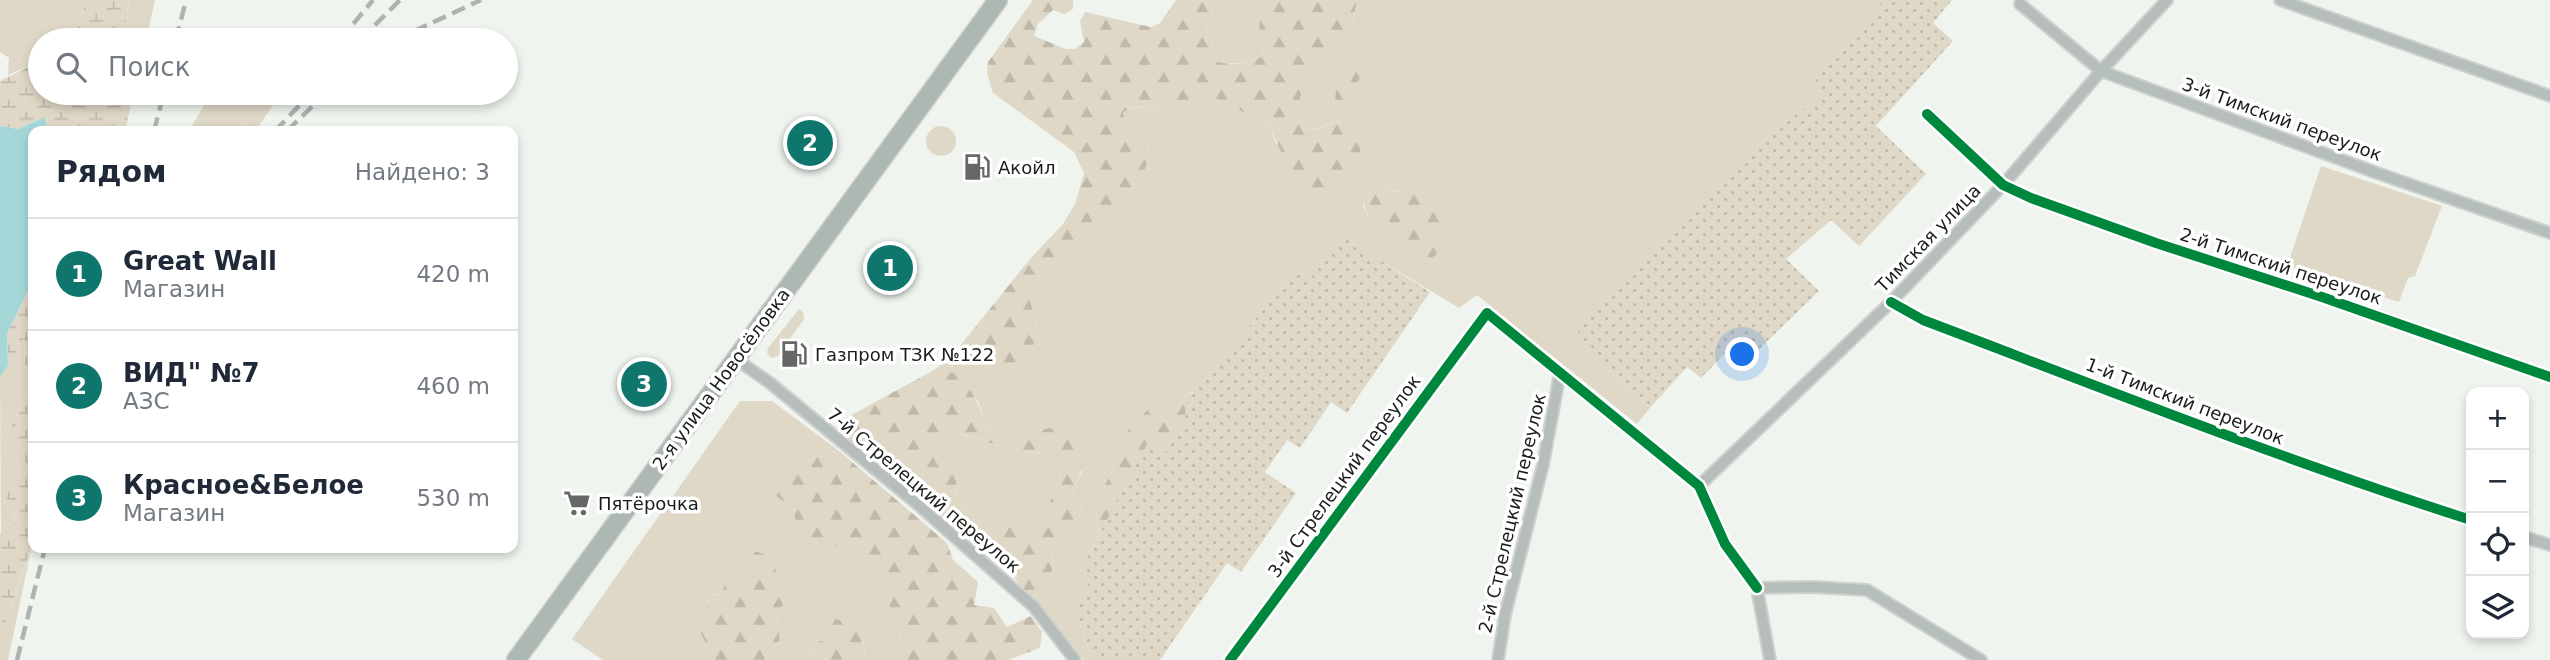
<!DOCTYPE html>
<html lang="ru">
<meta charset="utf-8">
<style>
:root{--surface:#fff;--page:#f6f6f7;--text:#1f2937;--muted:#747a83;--line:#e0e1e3;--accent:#0f766e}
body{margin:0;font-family:"DejaVu Sans",sans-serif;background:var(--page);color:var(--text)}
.controls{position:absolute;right:21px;bottom:21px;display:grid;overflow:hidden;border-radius:14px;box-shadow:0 4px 10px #0003}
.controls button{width:63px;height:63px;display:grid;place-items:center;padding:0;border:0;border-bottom:2px solid var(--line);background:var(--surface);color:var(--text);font:35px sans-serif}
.you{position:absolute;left:1743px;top:355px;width:24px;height:24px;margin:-18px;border:5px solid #fff;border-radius:50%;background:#1a73e8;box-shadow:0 0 0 10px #1a73e833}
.badge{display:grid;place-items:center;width:46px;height:46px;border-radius:50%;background:var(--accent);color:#fff;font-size:23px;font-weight:700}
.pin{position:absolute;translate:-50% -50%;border:4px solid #fff;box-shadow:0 2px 7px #0006}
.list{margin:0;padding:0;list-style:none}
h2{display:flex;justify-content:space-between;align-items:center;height:91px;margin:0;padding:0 28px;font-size:30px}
h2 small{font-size:23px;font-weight:400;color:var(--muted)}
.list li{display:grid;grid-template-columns:46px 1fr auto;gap:21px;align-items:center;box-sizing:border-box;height:112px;padding:0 28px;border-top:2px solid var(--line)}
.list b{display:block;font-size:26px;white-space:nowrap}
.list p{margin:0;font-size:23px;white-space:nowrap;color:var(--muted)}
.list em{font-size:23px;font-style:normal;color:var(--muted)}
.icon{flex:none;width:38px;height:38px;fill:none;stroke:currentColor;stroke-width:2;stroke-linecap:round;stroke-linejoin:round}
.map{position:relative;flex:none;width:2550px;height:660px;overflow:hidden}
.search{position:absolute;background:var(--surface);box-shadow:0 4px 10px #0003;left:28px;top:28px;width:490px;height:77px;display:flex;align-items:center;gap:18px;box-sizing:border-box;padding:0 24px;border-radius:38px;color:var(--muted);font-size:26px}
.panel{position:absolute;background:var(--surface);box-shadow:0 4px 10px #0003;left:28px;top:126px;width:490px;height:427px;border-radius:14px}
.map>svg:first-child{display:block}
.grass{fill:#e0d8c6;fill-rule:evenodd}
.forest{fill:url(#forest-firs);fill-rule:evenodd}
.wetland{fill:url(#wetland-marsh)}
.park{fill:url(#park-dots)}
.water{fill:#a5d7d9}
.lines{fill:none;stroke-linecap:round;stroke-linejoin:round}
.minor-casing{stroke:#ced1ce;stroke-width:14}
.primary-casing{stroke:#ced1ce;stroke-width:21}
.minor{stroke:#b6bebb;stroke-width:10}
.primary{stroke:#adb8b3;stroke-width:18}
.rail{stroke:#aeb3af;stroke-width:4.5;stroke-dasharray:14 7;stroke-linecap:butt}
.cycleway-casing{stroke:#fff;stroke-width:15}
.cycleway{stroke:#00873e;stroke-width:10}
.labels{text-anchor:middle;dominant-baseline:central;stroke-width:7;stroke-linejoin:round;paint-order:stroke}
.street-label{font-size:18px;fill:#1a1d1a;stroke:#fff}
.poi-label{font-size:18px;fill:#1a1d1a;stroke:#fff;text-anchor:start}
</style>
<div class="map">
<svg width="2550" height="660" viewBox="0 0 2550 660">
<defs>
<pattern id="forest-firs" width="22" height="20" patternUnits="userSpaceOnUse" patternTransform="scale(1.75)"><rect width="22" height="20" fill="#e0d8c6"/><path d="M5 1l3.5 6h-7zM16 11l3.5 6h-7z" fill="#c0b9aa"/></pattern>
<pattern id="wetland-marsh" width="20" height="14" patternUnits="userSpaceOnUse" patternTransform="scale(1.75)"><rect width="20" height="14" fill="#e0d8c6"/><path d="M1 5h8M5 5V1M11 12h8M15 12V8" fill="none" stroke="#c0b9aa"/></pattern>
<pattern id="park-dots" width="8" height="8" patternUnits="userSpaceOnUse" patternTransform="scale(1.75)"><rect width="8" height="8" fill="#e0d8c6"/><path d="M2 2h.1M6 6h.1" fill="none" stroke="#c0b9aa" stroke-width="1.8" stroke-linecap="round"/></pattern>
</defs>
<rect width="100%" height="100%" fill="#eff4ef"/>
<path class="grass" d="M 0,0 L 87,0 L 78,25 L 64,40 L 40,40 L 40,61 L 8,75 L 9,58 L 0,52 Z
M 129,0 L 155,0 L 146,40 L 124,40 Z
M 1217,0 L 1273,0 C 1270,8 1262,12 1260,20 C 1258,31 1265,43 1263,55 C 1248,66 1232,64 1215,61 L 1213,43 L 1206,35 L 1207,25 Z
M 1357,0 L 1883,0 L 1868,19 L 1819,96 L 1759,144 L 1586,350 L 1650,408 L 1637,424 L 1477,295 L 1459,308 L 1343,238 L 1310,280 L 1296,270 L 1194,393 L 1187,392 L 1172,420 L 1165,423 L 1157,411 L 1129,427 L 1125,449 L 1105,484 L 1096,516 L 1099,534 L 1078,574 L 1091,581 L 1074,606 L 1092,660 L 1084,660 L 1032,596 L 1045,591 L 1051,582 L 1053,553 L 1076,528 L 1082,507 L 1072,491 L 1082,472 L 1069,433 L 1050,428 L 1009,435 L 987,429 L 978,401 L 944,369 L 934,370 L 951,357 L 958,363 L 1039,335 L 1029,296 L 1031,285 L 1095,220 L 1123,204 L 1142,176 L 1150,157 L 1147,145 L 1126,122 L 1123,113 C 1138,103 1154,109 1171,108 C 1186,108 1199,95 1214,98 C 1234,103 1249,119 1269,123 L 1276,144 L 1345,120 C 1331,119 1323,129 1308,130 C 1302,123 1301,119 1300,109 C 1298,83 1317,69 1335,53 L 1336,42 L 1352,25 ZM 1382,187 L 1399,192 L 1391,244 L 1368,216 L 1363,205 Z
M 211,93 L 282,93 L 272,107 L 274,95 L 259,98 L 236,131 L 189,131 Z
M926 141a15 15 0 1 1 30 0a15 15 0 1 1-30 0Z
M 2321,166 L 2442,206 L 2415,276 L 2408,278 L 2399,302 L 2287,266 Z
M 799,309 L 803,312 L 804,319 L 778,356 L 771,358 L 767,353 L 768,348 Z
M 24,337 L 25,365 L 32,385 L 7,434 L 21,447 L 28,471 L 12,482 L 15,529 L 1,535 L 0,377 Z
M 740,401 L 772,401 L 838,450 L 770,472 L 793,509 L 798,527 L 819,545 L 844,547 L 877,568 L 883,592 L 901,631 L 896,660 L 865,660 L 862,625 L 813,644 L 814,660 L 765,660 L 780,640 L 777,618 L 787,595 L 745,573 L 723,594 L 711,595 L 698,628 L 708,648 L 704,660 L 603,660 L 572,639 Z
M 949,430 L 1018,452 L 1048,453 L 1058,458 L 1060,478 L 1044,517 L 1036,524 L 1014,527 L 994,525 L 964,510 L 957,502 L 956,469 L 945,451 Z
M 32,546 L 8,660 L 0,660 L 0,629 L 6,623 Z"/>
<path class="forest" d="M 1033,0 L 1073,0 L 1073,9 L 1064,14 L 1053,10 L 1038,24 L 1034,36 L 1066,49 L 1075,49 L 1084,42 L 1080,21 L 1085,12 L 1151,27 L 1160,23 L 1176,0 L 1217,0 L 1207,25 L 1206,35 L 1213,43 L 1215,61 C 1232,65 1248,66 1263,55 C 1265,43 1257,31 1260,20 C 1262,12 1270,8 1273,0 L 1357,0 L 1352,25 L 1336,42 L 1335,53 C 1317,69 1298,83 1300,109 C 1301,119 1302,123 1308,130 C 1323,130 1331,119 1345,120 C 1363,141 1364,150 1354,176 C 1345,180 1333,188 1323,190 C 1299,194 1275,142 1269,123 C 1249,119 1233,103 1214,98 C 1199,95 1186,108 1171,108 C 1154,109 1137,102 1123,113 L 1126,122 L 1147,145 L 1150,157 L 1142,176 L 1123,204 L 1095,220 L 1031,285 L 1029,296 L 1039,335 C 1022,364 1020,374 983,367 C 972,365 960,365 951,357 L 1030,259 L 1063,224 L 1075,204 L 1084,173 L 1074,152 L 993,93 L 987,73 L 988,62 Z
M 1355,56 L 1365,56 L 1368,66 L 1356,84 L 1354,104 L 1346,111 L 1336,107 C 1333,88 1341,70 1355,56 Z
M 274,95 L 272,107 L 255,131 L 236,131 L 259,97 Z
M 1416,185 C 1438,197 1442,206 1449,230 L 1436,255 L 1428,260 C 1416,255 1402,251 1392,245 C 1379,236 1349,198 1374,188 C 1384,184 1392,193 1401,192 C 1406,191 1412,187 1416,185 Z
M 944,369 C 969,377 980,406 987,429 L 1009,435 L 1050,428 L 1069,433 C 1087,458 1086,464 1072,491 L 1082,507 L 1076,528 L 1053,553 L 1051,582 L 1045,591 L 1032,596 L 1020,586 L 1013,575 L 931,506 L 840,440 L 839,429 L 844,419 L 934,370 ZM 950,430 L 1018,452 L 1048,453 L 1058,458 L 1060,478 L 1044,517 L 1036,524 L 1014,527 L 994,525 L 964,510 L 957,502 L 956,469 L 945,451 Z
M 1187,392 C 1197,394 1203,401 1205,411 L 1099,534 L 1096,516 L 1105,484 L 1125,449 L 1129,427 L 1150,408 L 1157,411 L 1165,423 L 1172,420 Z
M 838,450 L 947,543 L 953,560 L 978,582 L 974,605 L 994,608 L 1007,627 L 1031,616 L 1042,632 L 1040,648 L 1008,660 L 896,660 L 901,631 L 883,592 L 877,568 L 844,547 L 819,545 L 797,527 L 793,509 L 775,495 L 770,472 Z
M 752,550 L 775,558 L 776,580 L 787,595 L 777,618 L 780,640 L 765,660 L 704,660 L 708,648 L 698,628 L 711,595 L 723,594 L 726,572 L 745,573 Z
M 835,619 L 862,625 L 865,660 L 814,660 L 813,644 L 826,639 Z"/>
<path class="wetland" d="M 87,0 L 129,0 L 124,40 L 64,40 L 78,25 Z
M 40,61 L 40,93 L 115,93 L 115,98 L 132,100 L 125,131 L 47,131 L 45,117 L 18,129 L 0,126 L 0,81 Z
M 33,227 L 33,542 L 6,623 L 0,629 L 0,534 L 15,529 L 14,508 L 4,495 L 12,482 L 28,471 L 21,447 L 7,434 L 32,385 L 25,365 L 24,338 L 8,365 L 7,334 L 31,284 L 29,253 Z"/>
<path class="park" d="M 1883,0 L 1952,0 L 1933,23 L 1953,41 L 1876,126 L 1926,174 L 1859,246 L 1831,220 L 1786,259 L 1819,291 L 1752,356 L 1736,342 L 1701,378 L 1687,367 L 1650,408 L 1586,350 L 1578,331 L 1759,144 L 1819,96 L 1813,84 Z
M 1343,237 L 1430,292 L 1347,413 L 1331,402 L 1300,448 L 1287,440 L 1265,472 L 1296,493 L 1241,572 L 1227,563 L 1160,660 L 1092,660 L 1074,606 L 1091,581 L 1078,574 L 1147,444 L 1165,453 L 1184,425 L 1186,405 L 1194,393 L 1296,270 L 1310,279 Z"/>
<path class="water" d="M 45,117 L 47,131 L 33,131 L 33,227 L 29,253 L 31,284 L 7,334 L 8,365 L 0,377 L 0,126 L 18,129 Z"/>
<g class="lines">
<defs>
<path id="minor" d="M 2280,0 L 2550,96
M 2020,4 L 2101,71 L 2377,173 L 2550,233
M 1927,114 L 2003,185 L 2031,198 L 2156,243 L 2322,297 L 2550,377
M 1891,302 L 1923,320 C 2105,389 2286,461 2471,520
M 736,359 L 770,383 L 915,502 L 1034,607 L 1075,660
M 1699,486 L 1891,302 L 2003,185 L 2101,71 L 2167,0
M 2524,537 L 2550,545
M 1230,660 L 1487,313 L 1699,486 L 1725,544 L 1757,588
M 1498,660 L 1505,615 L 1543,465 L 1560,373
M 1770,660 L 1757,588 L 1812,587 L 1867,590 L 1981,660"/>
<path id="primary" d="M 516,660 L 998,0"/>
</defs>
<use href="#minor" class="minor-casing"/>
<use href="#primary" class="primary-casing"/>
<use href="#minor" class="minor"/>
<use href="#primary" class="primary"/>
<path class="rail" d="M 176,40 L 186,0
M 340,40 L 373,0
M 360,40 L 400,0
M 395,40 L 481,0
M 154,131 L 164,93
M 275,131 L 311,93
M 287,131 L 326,93
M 17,660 L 45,548"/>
<defs>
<path id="cycleway" d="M 1927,114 L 2003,185 L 2031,198 L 2156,243 L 2322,297 L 2550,377
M 1891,302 L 1923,320 C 2105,389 2286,461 2471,520
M 1230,660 L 1487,313 L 1699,486 L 1725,544 L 1757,588"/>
</defs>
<use href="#cycleway" class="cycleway-casing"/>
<use href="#cycleway" class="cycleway"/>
</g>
<defs>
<symbol id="fuel-bare" viewBox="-9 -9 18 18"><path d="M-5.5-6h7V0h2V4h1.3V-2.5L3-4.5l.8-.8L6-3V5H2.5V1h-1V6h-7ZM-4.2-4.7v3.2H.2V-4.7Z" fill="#656865" stroke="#fff" stroke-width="2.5" paint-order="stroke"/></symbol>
<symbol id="supermarket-bare" viewBox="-9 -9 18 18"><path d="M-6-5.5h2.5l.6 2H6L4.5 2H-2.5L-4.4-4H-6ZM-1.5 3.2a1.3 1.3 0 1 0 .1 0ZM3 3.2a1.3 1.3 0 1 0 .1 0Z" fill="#656865" stroke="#fff" stroke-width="2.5" paint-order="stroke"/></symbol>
</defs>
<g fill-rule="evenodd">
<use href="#fuel-bare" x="958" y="148" width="38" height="38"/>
<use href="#fuel-bare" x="775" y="335" width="38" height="38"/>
<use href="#supermarket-bare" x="558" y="484" width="38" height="38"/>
</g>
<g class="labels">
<g class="street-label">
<text transform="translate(2282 119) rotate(20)">3-й Тимский переулок</text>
<text transform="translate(1928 238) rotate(-46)">Тимская улица</text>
<text transform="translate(2281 266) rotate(18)">2-й Тимский переулок</text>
<text transform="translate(721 379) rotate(-54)">2-я улица Новосёловка</text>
<text transform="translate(2185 401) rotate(21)">1-й Тимский переулок</text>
<text transform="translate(1344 476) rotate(-54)">3-й Стрелецкий переулок</text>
<text transform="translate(924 490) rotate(40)">7-й Стрелецкий переулок</text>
<text transform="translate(1512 513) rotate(-77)">2-й Стрелецкий переулок</text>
</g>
<g class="poi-label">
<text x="998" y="167">Акойл</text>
<text x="815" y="354">Газпром ТЗК №122</text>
<text x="598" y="503">Пятёрочка</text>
</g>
</g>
</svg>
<div class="controls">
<button>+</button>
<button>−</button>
<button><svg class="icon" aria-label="locate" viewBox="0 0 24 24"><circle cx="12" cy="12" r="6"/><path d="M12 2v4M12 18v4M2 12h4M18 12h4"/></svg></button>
<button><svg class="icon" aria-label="layers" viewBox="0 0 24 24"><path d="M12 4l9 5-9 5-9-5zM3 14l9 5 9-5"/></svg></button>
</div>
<div class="you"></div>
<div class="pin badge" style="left:890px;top:268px">1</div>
<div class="pin badge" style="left:810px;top:143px">2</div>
<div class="pin badge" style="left:644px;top:384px">3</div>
<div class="search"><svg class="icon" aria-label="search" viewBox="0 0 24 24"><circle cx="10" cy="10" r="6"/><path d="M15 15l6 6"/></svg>Поиск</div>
<section class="panel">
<h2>Рядом<small>Найдено: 3</small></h2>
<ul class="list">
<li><span class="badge">1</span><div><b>Great Wall</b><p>Магазин</p></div><em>420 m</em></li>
<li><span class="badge">2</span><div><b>ВИД&quot; №7</b><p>АЗС</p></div><em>460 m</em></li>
<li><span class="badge">3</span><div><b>Красное&amp;Белое</b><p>Магазин</p></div><em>530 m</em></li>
</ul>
</section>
</div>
